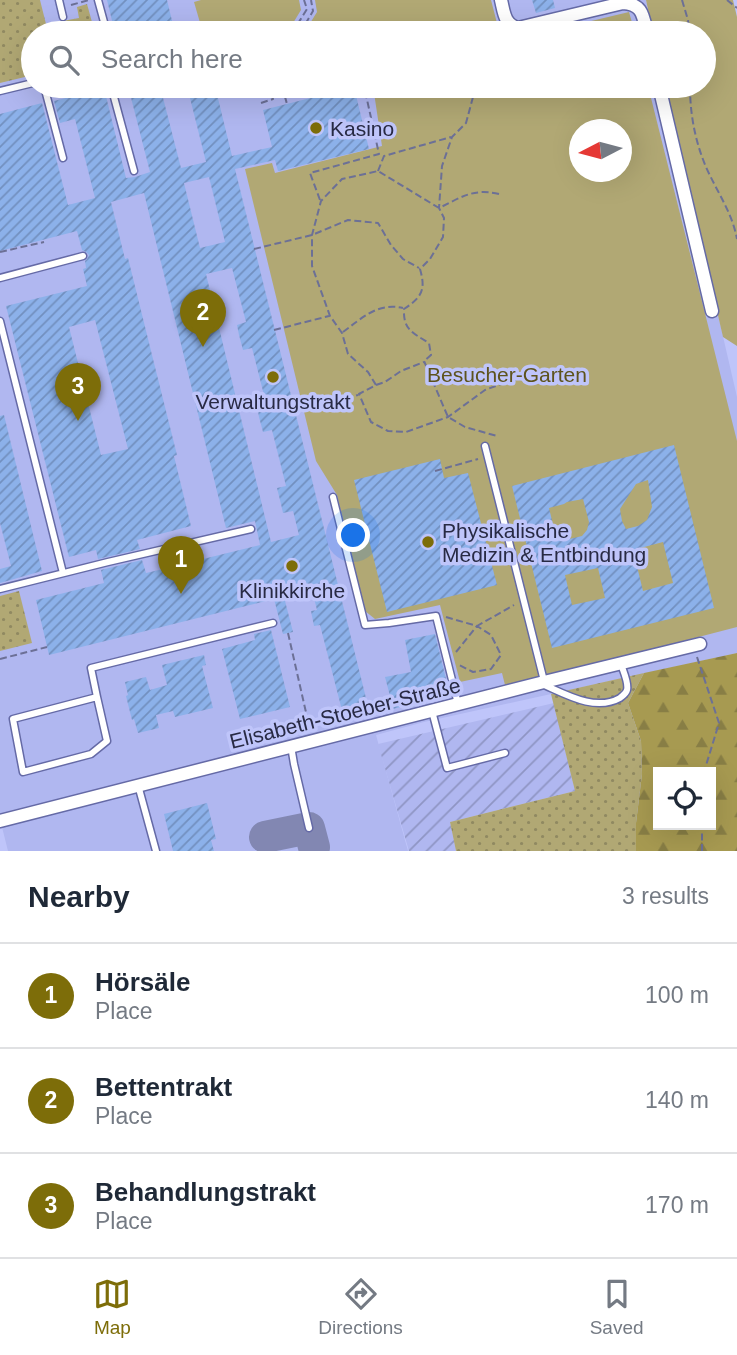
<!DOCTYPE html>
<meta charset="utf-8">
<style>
:root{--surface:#fff;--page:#f6f6f7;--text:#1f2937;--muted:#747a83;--line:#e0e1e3;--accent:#7d6d09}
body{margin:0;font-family:Helvetica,sans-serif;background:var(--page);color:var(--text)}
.controls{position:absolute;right:21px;bottom:21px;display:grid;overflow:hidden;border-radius:0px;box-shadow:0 7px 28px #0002}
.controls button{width:63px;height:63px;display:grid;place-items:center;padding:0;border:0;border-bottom:2px solid var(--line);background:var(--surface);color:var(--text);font:35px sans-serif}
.compass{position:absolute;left:569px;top:119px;width:63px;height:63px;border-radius:50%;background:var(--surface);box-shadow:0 7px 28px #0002;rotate:264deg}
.you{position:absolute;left:354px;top:536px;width:24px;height:24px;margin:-18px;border:5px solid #fff;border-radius:50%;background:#1a73e8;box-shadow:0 0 0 10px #1a73e833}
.badge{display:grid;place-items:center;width:46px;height:46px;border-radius:50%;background:var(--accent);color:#fff;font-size:23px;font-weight:700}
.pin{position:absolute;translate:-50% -58px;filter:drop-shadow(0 2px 4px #0008)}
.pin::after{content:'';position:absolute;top:37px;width:24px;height:21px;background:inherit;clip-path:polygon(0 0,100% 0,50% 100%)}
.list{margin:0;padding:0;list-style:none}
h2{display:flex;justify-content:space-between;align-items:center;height:91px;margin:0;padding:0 28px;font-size:30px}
h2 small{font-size:23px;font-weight:400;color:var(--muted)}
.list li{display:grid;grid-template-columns:46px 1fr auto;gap:21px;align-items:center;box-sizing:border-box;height:105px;padding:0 28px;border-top:2px solid var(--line)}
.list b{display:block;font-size:26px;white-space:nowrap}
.list p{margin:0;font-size:23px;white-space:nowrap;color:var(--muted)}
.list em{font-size:23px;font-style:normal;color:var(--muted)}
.icon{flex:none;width:38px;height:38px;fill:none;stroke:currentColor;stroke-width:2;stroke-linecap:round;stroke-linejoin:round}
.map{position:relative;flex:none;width:737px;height:851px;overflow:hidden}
.search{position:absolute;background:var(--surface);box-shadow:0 7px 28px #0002;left:21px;right:21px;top:21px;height:77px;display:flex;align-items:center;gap:18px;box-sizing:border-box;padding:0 24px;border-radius:38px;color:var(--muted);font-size:26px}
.sheet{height:406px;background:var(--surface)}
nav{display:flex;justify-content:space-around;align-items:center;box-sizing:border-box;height:98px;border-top:2px solid var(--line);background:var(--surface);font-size:19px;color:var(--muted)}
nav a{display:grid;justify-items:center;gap:4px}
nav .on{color:var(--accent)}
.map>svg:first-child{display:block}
.built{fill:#b0b7f0;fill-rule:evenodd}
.industrial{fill:url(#industrial-furrows)}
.grass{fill:url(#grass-dots)}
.forest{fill:url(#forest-firs);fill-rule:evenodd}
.park{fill:#b1a874;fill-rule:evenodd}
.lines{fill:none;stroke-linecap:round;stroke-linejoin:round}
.taxiway{stroke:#8287b2;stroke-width:32}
.building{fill:url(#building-hatch);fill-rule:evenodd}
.service-casing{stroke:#656aa6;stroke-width:9}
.minor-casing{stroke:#656aa6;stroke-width:15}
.path{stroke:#6c7096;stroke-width:2;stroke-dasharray:7 3.5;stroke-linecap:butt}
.service{stroke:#fff;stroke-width:6}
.minor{stroke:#fff;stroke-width:12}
.poi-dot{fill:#7d6d09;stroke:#bfc5fa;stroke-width:2.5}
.labels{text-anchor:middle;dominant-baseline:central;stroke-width:7;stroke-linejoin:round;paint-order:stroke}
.poi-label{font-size:21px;fill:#282a44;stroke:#bfc5fa;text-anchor:start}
.park-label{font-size:21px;fill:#5d531c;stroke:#bfc5fa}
.street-label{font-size:21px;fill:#282a44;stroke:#bfc5fa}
</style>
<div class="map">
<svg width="737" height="851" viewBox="0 0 737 851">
<defs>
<pattern id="industrial-furrows" width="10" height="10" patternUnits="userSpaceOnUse" patternTransform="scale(1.75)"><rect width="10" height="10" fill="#b0b7f0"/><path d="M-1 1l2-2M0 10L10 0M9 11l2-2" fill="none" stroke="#8f95c4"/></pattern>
<pattern id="grass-dots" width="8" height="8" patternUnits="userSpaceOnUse" patternTransform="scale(1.75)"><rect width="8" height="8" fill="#b1a874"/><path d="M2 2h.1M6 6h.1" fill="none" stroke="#908961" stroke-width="1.8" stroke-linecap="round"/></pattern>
<pattern id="forest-firs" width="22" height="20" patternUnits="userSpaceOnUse" patternTransform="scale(1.75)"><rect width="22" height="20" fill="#a79a51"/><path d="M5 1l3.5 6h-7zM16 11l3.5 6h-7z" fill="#887e45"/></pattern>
<pattern id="building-hatch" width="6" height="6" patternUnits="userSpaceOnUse" patternTransform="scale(1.75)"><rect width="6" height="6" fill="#8cb1ea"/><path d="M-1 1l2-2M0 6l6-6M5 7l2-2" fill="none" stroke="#7290bf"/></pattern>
</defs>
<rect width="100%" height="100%" fill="#bfc5fa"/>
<path class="built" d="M 0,0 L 646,0 L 653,33 L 33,33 L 33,86 L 665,86 L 737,397 L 737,653 L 424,722 L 376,735 L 408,851 L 8,851 L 0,819 ZM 580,130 L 622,130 L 622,172 L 580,172 Z"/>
<path class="industrial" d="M 554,703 L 575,791 L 450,822 L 456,851 L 409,851 L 378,744 Z"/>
<path class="grass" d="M 0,0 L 40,0 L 46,24 L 79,18 L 77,7 L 87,4 L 95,33 L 33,33 L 33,75 L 0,83 Z
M 19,591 L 32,643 L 0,651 L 0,596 Z
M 644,673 L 628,703 L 641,741 L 642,774 L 636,823 L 636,851 L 456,851 L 450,822 L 575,791 L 551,694 Z"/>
<path class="forest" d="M 737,653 L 737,851 L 636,851 L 636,823 L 642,774 L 641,741 L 628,703 L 644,673 ZM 711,772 L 711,825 L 658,825 L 658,772 Z"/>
<path class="park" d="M 201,0 L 299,0 L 301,10 L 287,33 L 203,33 L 194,2 Z
M 315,0 L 491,0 L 498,27 L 507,33 L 304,33 L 317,12 Z
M 646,0 L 733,0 L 737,17 L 737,346 L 723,337 L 665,86 L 704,86 L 704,33 L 653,33 Z
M 629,12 L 635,33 L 541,33 Z
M 373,86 L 648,86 L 737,441 L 737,627 L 533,680 L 505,685 L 502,673 L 460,682 L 440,605 L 375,619 L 365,611 L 337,495 L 316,461 L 245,169 L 272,163 L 275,173 L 382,146 ZM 580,130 L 622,130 L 622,172 L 580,172 Z"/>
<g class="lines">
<path class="taxiway" d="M 265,837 L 309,828 L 314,847"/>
</g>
<path class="building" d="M 107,0 L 167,0 L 175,33 L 115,33 Z
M 532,0 L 553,0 L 555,8 L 536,13 Z
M 128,86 L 160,86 L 181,168 L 206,162 L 187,86 L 215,86 L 232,156 L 272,147 L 263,110 L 354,87 L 369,149 L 278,171 L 275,160 L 235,169 L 367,702 L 390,696 L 385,677 L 411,672 L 405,640 L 435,634 L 450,695 L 364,716 L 363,713 L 344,718 L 320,625 L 314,626 L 311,611 L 317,610 L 312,590 L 284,597 L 293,632 L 283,634 L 274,599 L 49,655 L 36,600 L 104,583 L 101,570 L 109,568 L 142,560 L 146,573 L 172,567 L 168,554 L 200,547 L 203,559 L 260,545 L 255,521 L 226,528 L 144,193 L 111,202 L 125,259 L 128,258 L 154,363 L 177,455 L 174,456 L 191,526 L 137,540 L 140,549 L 98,559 L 96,550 L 69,557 L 6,306 L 87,286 L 83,269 L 86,268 L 85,261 L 87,259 L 89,255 L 86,252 L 82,250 L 77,231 L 0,251 L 0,114 L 42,103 L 68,205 L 95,198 L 75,119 L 60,123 L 54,101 L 104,88 L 126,178 L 135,177 L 150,172 ZM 209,177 L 225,242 L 200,248 L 184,183 ZM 232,268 L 246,322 L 237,325 L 239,335 L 243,350 L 252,348 L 266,403 L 257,406 L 259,417 L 263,432 L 272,430 L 286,486 L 277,488 L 281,504 L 283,513 L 293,511 L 299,535 L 271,542 L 206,274 ZM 95,320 L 128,449 L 101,455 L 69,327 Z
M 4,415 L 42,571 L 0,583 L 0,569 L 11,566 L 0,523 L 0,416 Z
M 674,445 L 714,608 L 552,648 L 512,486 ZM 648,480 L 652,507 L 647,520 L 638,526 L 626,529 L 622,521 L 620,509 L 636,484 ZM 583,499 L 589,522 L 587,530 L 582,536 L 561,541 L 556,537 L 549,508 L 564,504 L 567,502 ZM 663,542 L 673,583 L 643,591 L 633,550 ZM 598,568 L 605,598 L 572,605 L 565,575 Z
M 440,459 L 444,478 L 468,473 L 497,585 L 387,612 L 354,480 Z
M 271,630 L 290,707 L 240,719 L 222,649 L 255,640 L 254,634 Z
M 204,655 L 206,665 L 202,666 L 213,708 L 175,717 L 173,711 L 156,715 L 159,728 L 138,733 L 134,719 L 132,720 L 126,696 L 128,695 L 125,682 L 146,677 L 150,690 L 167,685 L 162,665 Z
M 207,803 L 216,839 L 211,840 L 214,851 L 173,851 L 164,814 Z"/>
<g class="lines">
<defs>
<path id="service" d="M 59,0 L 63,17
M 98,0 L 107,33
M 44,86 L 63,158
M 111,86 L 134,171
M 0,91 L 33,83
M 0,278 L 83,256
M 0,321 L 63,573
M 485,446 L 544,681
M 333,497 L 365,625 L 389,623 L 436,616 L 458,704
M 0,589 L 108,562 L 251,529
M 542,684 C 565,694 595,712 620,698 C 622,696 626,694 627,690 C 629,683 623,671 621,664
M 97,697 L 107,741 L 91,754 L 23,772 L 13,719 L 97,697 L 91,668 L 273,623
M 432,711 L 447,768 L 505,753
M 291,746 L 294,764 L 309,828
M 138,785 L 156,851"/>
<path id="minor" d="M 501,0 C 504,12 504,24 518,28 L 623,3 C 643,4 643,16 647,33
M 659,86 L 712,311
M 0,821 L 544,682 L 700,644"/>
</defs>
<use href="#service" class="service-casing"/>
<use href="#minor" class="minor-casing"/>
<path class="path" d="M 682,0 L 688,20 L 689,33
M 727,0 L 737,8
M 71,5 L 89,0
M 292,33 L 307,9 L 304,0
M 300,33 L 313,11 L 311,0
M 282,86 L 287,104
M 690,86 C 690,114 695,141 706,167 C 717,192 732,212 737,239
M 473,97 L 466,123 L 452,137 L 442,166 L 439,208 L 444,218 L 443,237 L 430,259 L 420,269 C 426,290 422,297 404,309 C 403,330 413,333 429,343 L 431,355 L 424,361 L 448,417 L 465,427 L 497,436
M 261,103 L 273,99 L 269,86
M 378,171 L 384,156 L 451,137
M 499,194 C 473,188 462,197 439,208 L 378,171 L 342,179 L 321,201 L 312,235 L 312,266 L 330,316 L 342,333 L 348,354 L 368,372 L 376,385 L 359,394 L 371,422 L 388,431 L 406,432 L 448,417 L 485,390 L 509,381 L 532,377
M 320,200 L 310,173 L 379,154 L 364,86
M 254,249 L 312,235 L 348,220 L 378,223 L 391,245 L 403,259 L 419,268
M 0,252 L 44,242
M 274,330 L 329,316
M 343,332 C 362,318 378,302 403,308
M 376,385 L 385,382 L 401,371 L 424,362
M 295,411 L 358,395
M 435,471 L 478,459
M 446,617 L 477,626 L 514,605
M 288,633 L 310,730
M 456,652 L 477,626 L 491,635 L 501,655 L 491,669 L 473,672 L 459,665
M 697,657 L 719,723 L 704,772
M 0,659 L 47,647
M 702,851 L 702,825"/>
<use href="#service" class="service"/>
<use href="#minor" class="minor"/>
</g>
<g class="poi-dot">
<circle cx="316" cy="128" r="7"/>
<circle cx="273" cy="377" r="7"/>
<circle cx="428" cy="542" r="7"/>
<circle cx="292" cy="566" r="7"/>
</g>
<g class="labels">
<g class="poi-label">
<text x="330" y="128">Kasino</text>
<text x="273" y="401" text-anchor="middle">Verwaltungstrakt</text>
<text x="442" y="530">Physikalische<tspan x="442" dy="24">Medizin &amp; Entbindung</tspan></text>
<text x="292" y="590" text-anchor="middle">Klinikkirche</text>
</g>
<g class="park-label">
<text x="507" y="374">Besucher-Garten</text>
</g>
<g class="street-label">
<text transform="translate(345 713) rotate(-14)">Elisabeth-Stoeber-Straße</text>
</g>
</g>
</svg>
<div class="controls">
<button><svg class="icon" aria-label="locate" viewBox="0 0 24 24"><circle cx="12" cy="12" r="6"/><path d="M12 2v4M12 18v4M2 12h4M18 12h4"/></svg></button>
</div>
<svg class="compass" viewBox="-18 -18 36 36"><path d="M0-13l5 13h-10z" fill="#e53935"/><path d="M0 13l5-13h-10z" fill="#747a83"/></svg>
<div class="you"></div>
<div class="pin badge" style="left:181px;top:594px">1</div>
<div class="pin badge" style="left:203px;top:347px">2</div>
<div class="pin badge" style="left:78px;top:421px">3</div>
<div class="search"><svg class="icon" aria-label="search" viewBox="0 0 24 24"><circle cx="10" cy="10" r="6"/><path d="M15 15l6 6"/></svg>Search here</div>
</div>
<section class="sheet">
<h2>Nearby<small>3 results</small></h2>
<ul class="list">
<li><span class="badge">1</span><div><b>Hörsäle</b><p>Place</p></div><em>100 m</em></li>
<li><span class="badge">2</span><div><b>Bettentrakt</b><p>Place</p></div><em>140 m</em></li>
<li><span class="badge">3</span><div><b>Behandlungstrakt</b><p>Place</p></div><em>170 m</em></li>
</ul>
</section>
<nav>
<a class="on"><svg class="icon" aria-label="map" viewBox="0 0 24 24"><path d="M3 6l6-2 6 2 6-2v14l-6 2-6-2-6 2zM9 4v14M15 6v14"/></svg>Map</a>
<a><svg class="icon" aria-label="directions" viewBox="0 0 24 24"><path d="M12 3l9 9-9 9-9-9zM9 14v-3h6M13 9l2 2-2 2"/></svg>Directions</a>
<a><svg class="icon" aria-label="saved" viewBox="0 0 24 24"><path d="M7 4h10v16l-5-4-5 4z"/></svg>Saved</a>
</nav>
